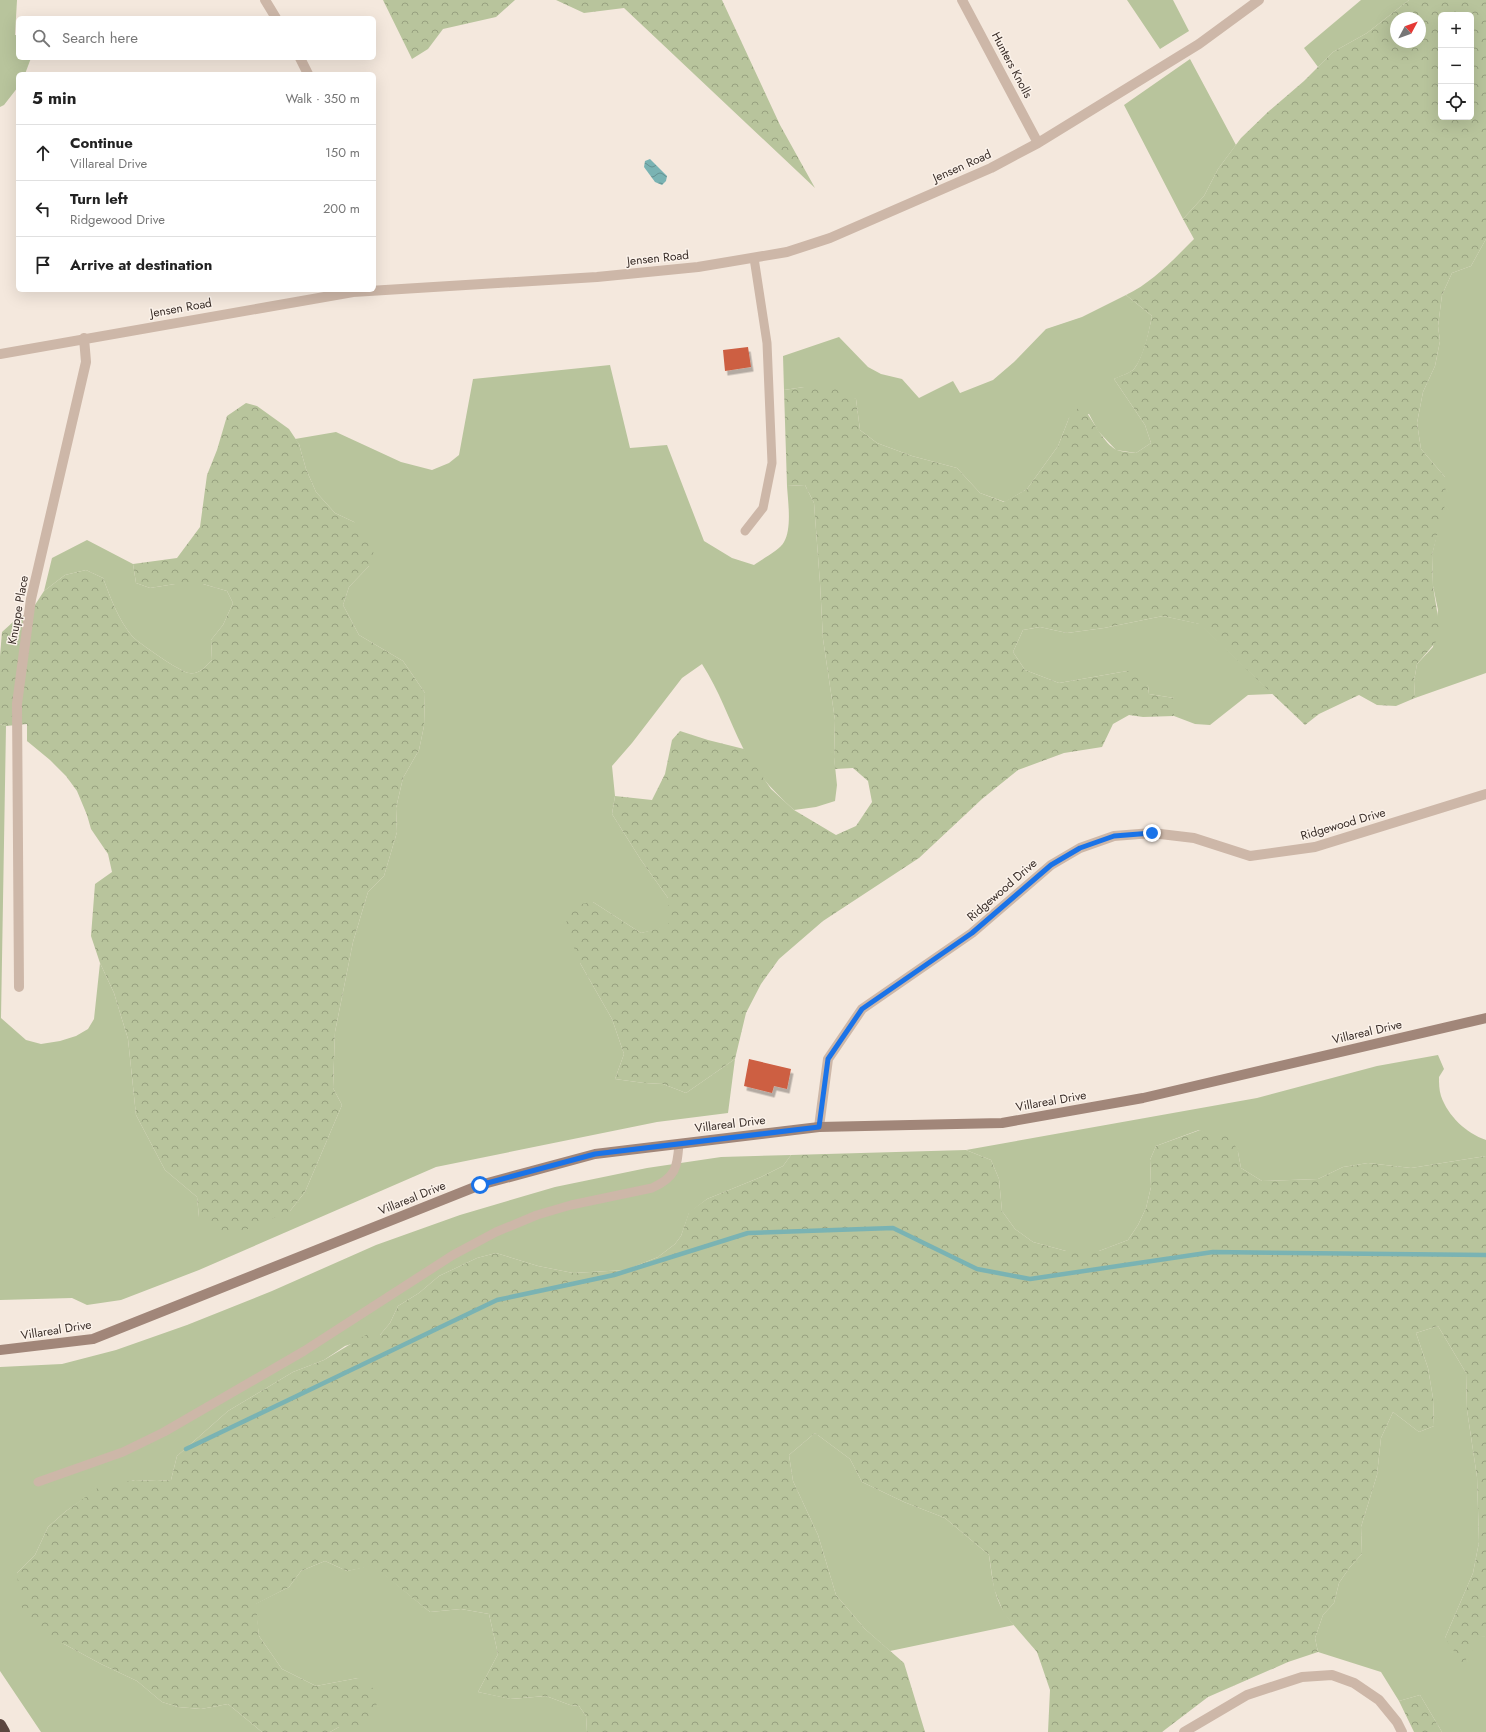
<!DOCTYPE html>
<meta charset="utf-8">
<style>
:root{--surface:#fff;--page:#f6f6f6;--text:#222;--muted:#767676;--line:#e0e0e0}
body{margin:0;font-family:Jost,sans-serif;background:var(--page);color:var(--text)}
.controls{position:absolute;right:12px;top:12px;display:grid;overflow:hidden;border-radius:6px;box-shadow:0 4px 16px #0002}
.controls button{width:36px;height:36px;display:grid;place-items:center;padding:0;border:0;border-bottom:1px solid var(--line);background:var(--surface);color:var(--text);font:20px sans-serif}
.compass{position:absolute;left:1390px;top:12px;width:36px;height:36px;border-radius:50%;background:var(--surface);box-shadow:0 4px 16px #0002;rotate:49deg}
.stop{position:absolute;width:12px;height:12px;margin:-9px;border:3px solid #1a73e8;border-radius:50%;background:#fff}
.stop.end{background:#1a73e8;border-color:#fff;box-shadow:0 1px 4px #0008}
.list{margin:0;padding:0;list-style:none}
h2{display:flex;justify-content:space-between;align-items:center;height:52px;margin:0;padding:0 16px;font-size:17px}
h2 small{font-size:13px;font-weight:400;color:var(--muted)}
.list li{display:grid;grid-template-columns:26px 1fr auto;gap:12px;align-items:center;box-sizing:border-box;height:56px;padding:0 16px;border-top:1px solid var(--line)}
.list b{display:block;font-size:15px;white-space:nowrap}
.list p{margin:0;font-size:13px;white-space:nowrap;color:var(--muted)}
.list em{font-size:13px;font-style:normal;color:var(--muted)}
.icon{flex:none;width:22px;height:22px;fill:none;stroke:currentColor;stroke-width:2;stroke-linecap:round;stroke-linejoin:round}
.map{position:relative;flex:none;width:1486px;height:1732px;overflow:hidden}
.search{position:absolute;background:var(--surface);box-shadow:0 4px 16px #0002;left:16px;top:16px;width:360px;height:44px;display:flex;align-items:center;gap:10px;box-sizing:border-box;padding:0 14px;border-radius:6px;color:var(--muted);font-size:15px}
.panel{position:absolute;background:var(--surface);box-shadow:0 4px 16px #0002;left:16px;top:72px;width:360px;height:220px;border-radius:6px}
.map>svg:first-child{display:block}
.grass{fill:#b8c49c}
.forest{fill:url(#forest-crowns);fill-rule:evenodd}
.water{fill:url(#water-waves)}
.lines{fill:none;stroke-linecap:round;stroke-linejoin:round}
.stream{stroke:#7ab3b3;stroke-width:4.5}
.building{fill:#cd5e42;filter:url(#shadow)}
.lane{stroke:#cdb7a8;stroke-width:9}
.street{stroke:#cdb7a8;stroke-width:10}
.secondary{stroke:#a18679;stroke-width:10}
.highway{stroke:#5b463f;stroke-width:12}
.route{stroke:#1a73e8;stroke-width:5}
.labels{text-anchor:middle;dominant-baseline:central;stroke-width:3;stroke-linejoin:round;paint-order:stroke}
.street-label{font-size:12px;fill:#392d28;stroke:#fbf2ea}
</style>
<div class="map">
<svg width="1486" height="1732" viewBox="0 0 1486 1732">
<defs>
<pattern id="forest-crowns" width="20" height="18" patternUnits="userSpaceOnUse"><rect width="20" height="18" fill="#b8c49c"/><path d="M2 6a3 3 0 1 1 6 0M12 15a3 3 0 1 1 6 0" fill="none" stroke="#97a07f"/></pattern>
<pattern id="water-waves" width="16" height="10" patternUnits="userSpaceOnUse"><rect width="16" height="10" fill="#7ab3b3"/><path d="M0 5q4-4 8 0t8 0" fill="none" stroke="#659292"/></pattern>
<filter id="shadow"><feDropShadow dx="2.5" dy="4.5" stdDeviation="0" flood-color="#0004"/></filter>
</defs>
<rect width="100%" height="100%" fill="#f4e8dd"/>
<path class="grass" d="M 0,0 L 17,0 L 15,35 L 18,35 L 18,58 L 31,58 L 25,74 L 18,74 L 18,87 L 4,105 L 0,107 Z
M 1127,0 L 1173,0 L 1189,31 L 1160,49 Z
M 1361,0 L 1409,0 L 1367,33 L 1333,52 L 1318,67 L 1304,48 Z
M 1190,59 L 1236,145 L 1218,169 L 1204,196 L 1183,219 L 1124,105 Z
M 1486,239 L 1486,673 L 1415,698 L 1414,681 L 1417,664 L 1433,647 L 1438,610 L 1433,586 L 1432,555 L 1438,529 L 1445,477 L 1421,449 L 1417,423 L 1423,392 L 1435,366 L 1440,341 L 1438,326 L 1442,295 L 1452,273 L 1471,266 Z
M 1126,295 L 1152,316 C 1149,331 1144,357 1134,369 C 1129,374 1120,376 1114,379 L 1145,425 L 1151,443 L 1136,453 L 1116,450 L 1098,431 L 1089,414 L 1069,418 L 1058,446 L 1027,489 L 1005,502 L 980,493 L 957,468 L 912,456 L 877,443 L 860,430 L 856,399 L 804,387 L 784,390 L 783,356 L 839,337 L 868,367 L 881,374 L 902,379 L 919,398 L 953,381 L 960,393 L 993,380 L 1014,362 L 1046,329 L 1082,317 Z
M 610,365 L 630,448 L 667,445 L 704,541 L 732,558 L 754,565 C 762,559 780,550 784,542 C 792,528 788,502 787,486 L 805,485 L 814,503 L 820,583 L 823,639 L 835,720 L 834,757 L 837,785 L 835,801 L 816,807 L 794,810 C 774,792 755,772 743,748 C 729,720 719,690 702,664 L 682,678 L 632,743 L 612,766 L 615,796 L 612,814 L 641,860 L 668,898 L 668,927 L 641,933 L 593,902 L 580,963 L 612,1019 L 624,1054 L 615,1079 L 644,1083 L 663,1084 L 686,1093 L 735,1059 L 728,1113 L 657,1122 L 436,1167 L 199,1270 L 121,1300 L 87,1305 L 72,1298 L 0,1300 L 0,724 L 6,726 L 1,1018 L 26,1040 L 41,1044 L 60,1041 L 76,1036 L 88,1029 L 94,1019 L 100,963 L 114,993 L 128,1039 L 136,1115 L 165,1170 L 197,1197 L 199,1217 L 290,1211 L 305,1192 L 342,1105 L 333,1088 L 335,1032 L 353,942 L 368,892 L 384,876 L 397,832 L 396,808 L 403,778 L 419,750 L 424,726 L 425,693 L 403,661 L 359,635 L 343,605 L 349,587 L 369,566 L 354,522 L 335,513 L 316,492 L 306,469 L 299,444 L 295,439 L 336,432 L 401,462 L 432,470 L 449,463 L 459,455 L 473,379 Z
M 87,540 L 133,564 L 136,583 L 150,588 L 175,584 L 203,584 L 227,591 L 233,603 L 223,625 L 211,640 L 212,660 C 205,667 199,675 189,673 C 182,673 137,642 132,636 C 118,619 111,599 103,578 L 86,570 L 65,575 L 44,591 L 52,558 Z
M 1163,616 L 1200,624 L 1273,694 L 1248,695 L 1210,725 L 1195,724 L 1174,716 L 1174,698 L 1149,694 L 1148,686 L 1127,671 L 1059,683 L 1025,670 L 1013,652 L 1023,630 L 1040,627 L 1067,633 L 1104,628 Z
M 1438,1055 L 1444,1069 L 1439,1077 C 1439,1083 1439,1090 1441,1096 C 1448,1116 1466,1133 1486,1140 L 1486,1156 L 1411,1168 L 1368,1163 L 1343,1167 L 1318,1179 L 1262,1181 L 1241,1168 L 1238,1152 L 1199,1130 L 1156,1146 L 1150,1160 L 1151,1187 L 1146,1208 L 1138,1225 L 1128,1240 L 1099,1251 L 1066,1251 L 1033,1242 L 1015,1229 L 1002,1211 L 999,1179 L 991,1160 L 966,1150 L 1257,1098 L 1377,1066 Z
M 791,1155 L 783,1166 L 761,1177 L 707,1199 L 689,1213 L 681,1236 L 675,1244 L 658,1257 L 626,1270 L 573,1273 L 538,1266 L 496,1253 L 477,1258 L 439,1276 L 419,1293 L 398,1306 L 390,1323 L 380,1335 L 345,1346 L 324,1360 L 293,1372 L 228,1411 L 177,1456 L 171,1480 L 157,1481 L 134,1480 L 82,1500 L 66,1511 L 48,1527 L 35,1555 L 17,1573 L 64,1644 L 101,1664 L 137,1681 L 162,1702 L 178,1707 L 201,1709 L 228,1704 L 262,1732 L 41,1732 L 0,1671 L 0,1367 L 62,1364 L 116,1350 L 187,1325 L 272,1291 L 376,1245 L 460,1215 L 555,1187 L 647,1168 L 721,1157 Z
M 1438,1326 L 1466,1373 L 1467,1410 L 1477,1477 L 1479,1542 L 1473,1573 L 1445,1638 L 1486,1636 L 1486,1732 L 1442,1732 L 1420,1695 L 1399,1701 L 1381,1672 L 1318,1652 L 1315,1638 L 1323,1615 L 1334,1603 L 1339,1583 L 1350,1567 L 1362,1554 L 1361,1527 L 1377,1475 L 1381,1438 L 1393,1412 L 1419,1432 L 1434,1426 L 1433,1398 L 1428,1368 L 1416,1333 Z
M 815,1433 L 850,1459 L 862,1482 L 904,1502 L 945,1518 L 989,1555 C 993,1583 994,1603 1014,1625 L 890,1651 L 865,1629 L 836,1595 L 818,1535 L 793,1481 L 789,1455 Z
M 325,1561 L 347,1571 L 373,1565 L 430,1612 L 461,1609 L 489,1614 L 498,1654 L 478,1692 L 511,1699 L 546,1696 L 570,1705 L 579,1706 L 586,1716 L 587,1732 L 330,1732 L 339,1727 L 365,1727 L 358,1678 L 316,1686 L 282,1669 L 259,1636 L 255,1604 L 289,1587 L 301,1571 Z"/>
<path class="forest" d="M 383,0 L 515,0 L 496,17 L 443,29 L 428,49 L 412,59 Z
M 556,0 L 722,0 L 780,125 L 815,188 L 624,8 L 584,13 Z
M 1409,0 L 1486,0 L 1486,239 L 1471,266 L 1452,273 L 1442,295 L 1438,326 L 1440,341 L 1435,366 L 1423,392 L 1417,423 L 1421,449 L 1445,477 L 1446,501 L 1432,555 L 1433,586 L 1441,636 L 1417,664 L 1414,681 L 1415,698 L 1396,706 L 1377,705 L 1359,695 L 1319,714 L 1305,725 L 1199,624 L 1163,616 L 1104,628 L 1067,633 L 1040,627 L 1023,630 L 1013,652 L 1025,670 L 1059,683 L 1127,671 L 1139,672 L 1148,686 L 1149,694 L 1174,698 L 1174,716 L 1143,717 L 1129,715 L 1113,724 L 1102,747 L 1064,753 L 1018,770 L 982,799 L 919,858 L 823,921 L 779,959 L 761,984 L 746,1013 L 735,1059 L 686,1093 L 663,1084 L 644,1083 L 615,1079 L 624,1054 L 612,1019 L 580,963 L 571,940 L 563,907 L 593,902 L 641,933 L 668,926 L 668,898 L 641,860 L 612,814 L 615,796 L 652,800 L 665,774 L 672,740 L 680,731 L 708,740 L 744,749 L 771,789 L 794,810 L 836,835 L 856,826 L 872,802 L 868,781 L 853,768 L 835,769 L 834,757 L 835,720 L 823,639 L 820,583 L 814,503 L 805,485 L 787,486 L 784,390 L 804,387 L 836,387 L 856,399 L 860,430 L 877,443 L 912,456 L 957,468 L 980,493 L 1004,502 L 1027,489 L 1058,446 L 1069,418 L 1081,405 C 1091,416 1104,445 1117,450 C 1123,452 1130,452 1136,453 L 1151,443 L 1145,425 L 1114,379 C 1120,376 1130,373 1134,369 C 1143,358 1149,331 1152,316 L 1126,295 C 1153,282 1173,260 1194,239 L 1183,219 L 1204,196 L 1218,169 L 1241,138 L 1269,111 L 1304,81 L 1333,52 L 1367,33 ZM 1441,15 L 1471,15 L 1471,117 L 1441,117 ZM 1396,18 L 1420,18 L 1420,42 L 1396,42 Z
M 246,403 L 257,406 L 289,429 L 299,444 L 306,469 L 316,492 L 335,513 L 354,522 L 376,544 L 369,566 L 349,587 L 343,605 L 359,635 L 403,661 L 425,693 L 424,726 L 419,750 L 403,778 L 396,808 L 397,832 L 384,876 L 368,892 L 353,942 L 335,1032 L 333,1088 L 342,1105 L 305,1192 L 290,1211 L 224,1239 L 199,1217 L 197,1197 L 165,1170 L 136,1115 L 128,1039 L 114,993 L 100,963 L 91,936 L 95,884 L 112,872 L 108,854 L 91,829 L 87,815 L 77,791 L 66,776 L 50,760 L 27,741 L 27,724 L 6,726 L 0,724 L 0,656 L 2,632 L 13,622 L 31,611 L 44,591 L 65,575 L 86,570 L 103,578 C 111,599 118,619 132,636 C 137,642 182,673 189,673 C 199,675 205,667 212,660 L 211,640 L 223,625 L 233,603 L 227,591 L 203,584 L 175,584 L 150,588 L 136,583 L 133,564 L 177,558 L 200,527 L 207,475 L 217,450 L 227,416 Z
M 1200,1130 L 1211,1136 L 1230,1134 L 1238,1152 L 1241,1168 L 1262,1181 L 1318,1179 L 1343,1167 L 1368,1163 L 1411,1168 L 1486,1156 L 1486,1636 L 1481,1637 L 1463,1664 L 1445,1638 L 1473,1573 L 1479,1542 L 1477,1477 L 1467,1410 L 1466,1373 L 1438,1326 L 1416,1333 L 1428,1368 L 1433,1398 L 1434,1426 L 1419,1432 L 1393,1412 L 1381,1438 L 1377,1475 L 1361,1527 L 1362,1554 L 1350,1567 L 1339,1583 L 1334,1603 L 1323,1615 L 1315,1638 L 1318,1652 L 1288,1662 L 1208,1697 L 1162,1732 L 1048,1732 L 1050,1690 L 1037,1652 L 1004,1614 L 994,1589 L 989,1555 L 945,1518 L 904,1502 L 862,1482 L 850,1459 L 815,1433 L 789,1455 L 793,1481 L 818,1535 L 836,1595 L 865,1629 L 904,1663 L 925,1732 L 587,1732 L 586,1716 L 579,1706 L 570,1705 L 546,1696 L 510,1699 L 478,1692 L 498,1654 L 489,1614 L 461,1609 L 430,1612 L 373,1566 L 347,1571 L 325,1561 L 301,1571 L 289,1587 L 256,1604 L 259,1636 L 282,1669 L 316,1686 L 358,1678 L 377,1691 L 376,1716 L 365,1727 L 339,1727 L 330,1732 L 262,1732 L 228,1704 L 201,1709 L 178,1707 L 162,1702 L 137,1681 L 101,1664 L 64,1644 L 35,1626 L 20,1605 L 17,1573 L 35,1555 L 48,1527 L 66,1511 L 99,1487 L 135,1480 L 157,1481 L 171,1480 L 177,1456 L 228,1411 L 293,1372 L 324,1360 L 369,1333 L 380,1335 L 390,1323 L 398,1306 L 419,1293 L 439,1276 L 477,1258 L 496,1253 L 538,1266 L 573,1273 L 626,1270 L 658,1257 L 675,1244 L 681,1236 L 689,1212 L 707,1199 L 761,1177 L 783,1166 L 791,1155 L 966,1150 L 991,1160 L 999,1179 L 1002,1211 L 1015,1229 L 1033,1242 L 1066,1251 L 1099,1251 L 1128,1240 L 1138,1225 L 1146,1208 L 1151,1187 L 1150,1160 L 1156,1146 Z
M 1420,1695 L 1442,1732 L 1414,1732 L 1399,1701 Z"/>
<path class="water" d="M 650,159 L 667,176 L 666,181 L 662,185 L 655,182 L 644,167 L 645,161 Z"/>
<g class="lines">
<path class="stream" d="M 186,1449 L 497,1300 L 614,1275 L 748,1233 L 893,1228 L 977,1269 L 1030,1279 L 1213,1252 L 1486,1255"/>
</g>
<path class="building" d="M 748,347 L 751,367 L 725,371 L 723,350 Z
M 749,1059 L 791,1069 L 787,1089 L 774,1086 L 772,1093 L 744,1086 Z"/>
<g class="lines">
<path class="lane" d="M 745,531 L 763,508 L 772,463 L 767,343 L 754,258
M 38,1482 L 123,1452 L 164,1432 L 304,1351 L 453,1255 L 496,1232 L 537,1215 L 571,1205 L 652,1188 C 676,1177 677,1168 679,1144"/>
<path class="street" d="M 265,0 L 276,18
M 962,0 L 1038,143
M 300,58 L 308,74
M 0,354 L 353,292 L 597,277 L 698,267 L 787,252 L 830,238 L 991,168 L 1038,143 L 1199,44 L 1259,0
M 19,987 L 17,704 L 31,599 L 86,362 L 84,338
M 819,1127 L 828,1059 L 862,1009 L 972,933 L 1051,865 L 1080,848 L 1114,836 L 1152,833 L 1194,838 L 1250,856 L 1315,847 L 1486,794
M 1184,1732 L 1247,1695 L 1302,1677 L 1332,1675 L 1354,1683 L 1379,1700 L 1397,1722 L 1402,1732"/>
<path class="secondary" d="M 0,1350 L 93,1339 L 480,1185 L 595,1154 L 819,1127 L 1002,1123 L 1143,1098 L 1486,1018"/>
<path class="highway" d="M 0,1725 L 4,1732"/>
</g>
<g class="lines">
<path class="route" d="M 480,1185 L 595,1154 L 819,1127 L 828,1059 L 862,1009 L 972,933 L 1051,865 L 1080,848 L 1114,836 L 1152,833"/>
</g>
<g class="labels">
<g class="street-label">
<text transform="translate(1012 65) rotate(62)">Hunters Knolls</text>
<text transform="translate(962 166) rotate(-24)">Jensen Road</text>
<text transform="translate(658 258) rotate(-6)">Jensen Road</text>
<text transform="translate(181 308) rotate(-10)">Jensen Road</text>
<text transform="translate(18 610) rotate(-80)">Knuppe Place</text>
<text transform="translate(1343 824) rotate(-16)">Ridgewood Drive</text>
<text transform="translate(1002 890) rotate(-41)">Ridgewood Drive</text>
<text transform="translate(1367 1032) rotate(-13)">Villareal Drive</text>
<text transform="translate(1051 1101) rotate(-10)">Villareal Drive</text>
<text transform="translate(730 1124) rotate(-7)">Villareal Drive</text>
<text transform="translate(412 1198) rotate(-22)">Villareal Drive</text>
<text transform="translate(56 1330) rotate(-9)">Villareal Drive</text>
</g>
</g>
</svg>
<div class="controls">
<button>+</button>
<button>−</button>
<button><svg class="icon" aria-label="locate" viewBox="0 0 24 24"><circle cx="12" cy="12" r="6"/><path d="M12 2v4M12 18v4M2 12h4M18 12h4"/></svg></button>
</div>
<svg class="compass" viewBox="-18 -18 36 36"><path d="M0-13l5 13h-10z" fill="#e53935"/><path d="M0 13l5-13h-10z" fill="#767676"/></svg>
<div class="stop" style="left:480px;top:1185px"></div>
<div class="stop end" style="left:1152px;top:833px"></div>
<div class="search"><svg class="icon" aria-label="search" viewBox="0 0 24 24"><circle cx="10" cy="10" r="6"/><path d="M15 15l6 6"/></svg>Search here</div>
<section class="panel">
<h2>5 min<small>Walk · 350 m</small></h2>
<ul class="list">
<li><svg class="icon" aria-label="ahead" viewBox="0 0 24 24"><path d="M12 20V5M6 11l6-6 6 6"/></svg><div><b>Continue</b><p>Villareal Drive</p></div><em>150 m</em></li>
<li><svg class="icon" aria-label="left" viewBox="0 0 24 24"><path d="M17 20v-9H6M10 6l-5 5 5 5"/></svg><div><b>Turn left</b><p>Ridgewood Drive</p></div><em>200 m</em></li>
<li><svg class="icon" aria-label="arrive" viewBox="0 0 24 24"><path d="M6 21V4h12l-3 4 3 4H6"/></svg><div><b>Arrive at destination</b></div></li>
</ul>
</section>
</div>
